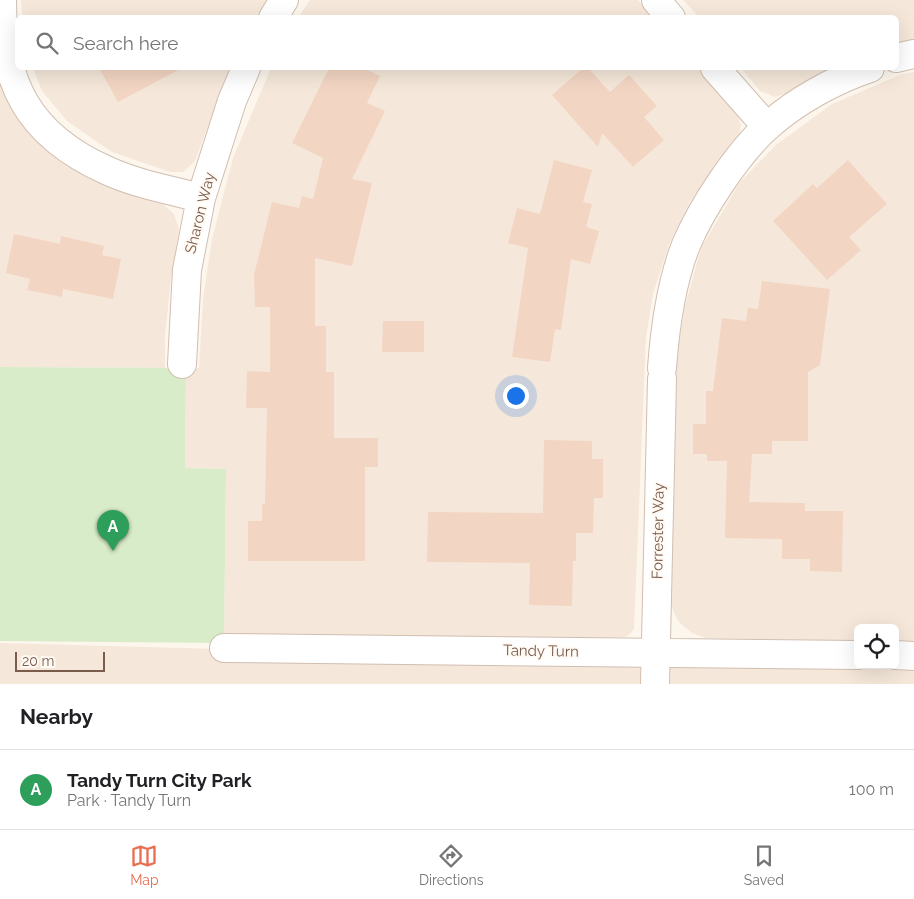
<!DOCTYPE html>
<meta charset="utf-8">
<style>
:root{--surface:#fff;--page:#f2f2f2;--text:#202124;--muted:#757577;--line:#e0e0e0;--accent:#e76f51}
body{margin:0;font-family:Raleway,sans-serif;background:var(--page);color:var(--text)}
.controls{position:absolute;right:15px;bottom:15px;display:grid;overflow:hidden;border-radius:8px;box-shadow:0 5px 20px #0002}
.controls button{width:45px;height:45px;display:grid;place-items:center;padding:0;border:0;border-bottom:1px solid var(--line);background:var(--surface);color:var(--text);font:25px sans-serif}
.scale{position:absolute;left:15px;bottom:12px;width:90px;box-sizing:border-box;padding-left:5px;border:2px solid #7a5c4d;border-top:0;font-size:14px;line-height:18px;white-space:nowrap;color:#7a5c4d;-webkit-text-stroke:4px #fffaf3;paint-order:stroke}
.you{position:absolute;left:515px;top:395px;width:18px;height:18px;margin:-12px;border:4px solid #fff;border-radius:50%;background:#1a73e8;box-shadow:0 0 0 8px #1a73e833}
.badge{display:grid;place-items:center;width:32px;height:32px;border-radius:50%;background:var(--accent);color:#fff;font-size:16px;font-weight:700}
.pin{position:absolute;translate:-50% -41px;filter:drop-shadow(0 1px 2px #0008)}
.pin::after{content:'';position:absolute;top:26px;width:18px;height:15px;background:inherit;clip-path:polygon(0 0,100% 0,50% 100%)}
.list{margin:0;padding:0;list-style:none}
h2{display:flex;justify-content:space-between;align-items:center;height:65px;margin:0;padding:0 20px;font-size:21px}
h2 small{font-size:16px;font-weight:400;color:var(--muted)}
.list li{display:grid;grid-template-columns:32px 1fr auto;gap:15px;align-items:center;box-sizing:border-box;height:80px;padding:0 20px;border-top:1px solid var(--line)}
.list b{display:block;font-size:19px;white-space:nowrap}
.list p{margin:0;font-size:16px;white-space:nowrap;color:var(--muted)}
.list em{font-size:16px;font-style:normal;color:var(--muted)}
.icon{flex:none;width:28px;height:28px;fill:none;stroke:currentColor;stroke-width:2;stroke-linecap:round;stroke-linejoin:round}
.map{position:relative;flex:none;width:914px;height:684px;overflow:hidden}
.search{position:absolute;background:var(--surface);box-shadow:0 5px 20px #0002;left:15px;right:15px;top:15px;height:55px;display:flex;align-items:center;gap:12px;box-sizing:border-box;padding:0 18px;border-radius:8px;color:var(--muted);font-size:19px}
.sheet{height:145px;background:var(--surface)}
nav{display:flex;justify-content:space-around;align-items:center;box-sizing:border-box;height:70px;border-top:1px solid var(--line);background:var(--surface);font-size:14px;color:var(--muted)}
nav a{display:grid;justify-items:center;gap:2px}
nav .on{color:var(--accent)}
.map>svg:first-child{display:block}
.residential{fill:#f5e8da}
.green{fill:#d8ecc9}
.building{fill:#f3d5c3}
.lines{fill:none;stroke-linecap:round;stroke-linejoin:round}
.street-casing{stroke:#d1beb0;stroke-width:30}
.street{stroke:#fff;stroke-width:28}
.labels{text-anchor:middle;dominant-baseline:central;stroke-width:4;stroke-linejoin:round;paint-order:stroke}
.street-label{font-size:15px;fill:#7a5c4d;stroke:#fffaf3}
</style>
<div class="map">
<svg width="914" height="684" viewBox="0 0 914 684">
<rect width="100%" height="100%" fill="#fdf6ec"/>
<path class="residential" d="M 21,0 L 268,0 L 259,18 L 22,17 Z
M 310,0 L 638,0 L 653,17 L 298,18 Z
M 683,0 L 914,0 L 914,39 L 897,43 L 896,18 L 699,17 Z
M 33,68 L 234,68 L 219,97 L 195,161 L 183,172 L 170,172 L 112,152 L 67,121 L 42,91 Z
M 271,68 L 698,68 L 736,111 L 741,125 L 738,140 L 716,163 L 688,205 L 669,245 L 653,294 L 646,337 L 634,629 L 629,635 L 624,637 L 591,638 L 224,634 L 226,469 L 185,468 L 186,368 L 199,368 L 203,299 L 212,239 L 233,158 Z
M 741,68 L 832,68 L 785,94 L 775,97 L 760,91 Z
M 914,72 L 914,642 L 895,641 L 895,628 L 858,628 L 858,641 L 706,638 L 692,633 L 678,621 L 668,598 L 671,391 L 685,306 L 701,248 L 740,182 L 776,145 L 832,104 L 902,74 Z
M 0,78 L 75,169 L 115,190 L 162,203 L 174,214 L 179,229 L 171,278 L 165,337 L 165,368 L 0,367 Z
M 0,643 L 914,668 L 914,684 L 0,684 Z"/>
<path class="green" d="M 0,367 L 186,368 L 185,468 L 226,469 L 224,643 L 0,641 Z"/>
<path class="building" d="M 99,68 L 182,68 L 118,102 Z
M 329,68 L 363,68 L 380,76 L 367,103 L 385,111 L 352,179 L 372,183 L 352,266 L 315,258 L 315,326 L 326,326 L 326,372 L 334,372 L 334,438 L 378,438 L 378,467 L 365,467 L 365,561 L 248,561 L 248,521 L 262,521 L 262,504 L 265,504 L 267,408 L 246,408 L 247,371 L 270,372 L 270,307 L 255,307 L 254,275 L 272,202 L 299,208 L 302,196 L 313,199 L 323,158 L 292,143 Z
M 583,68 L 588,68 L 610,92 L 629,75 L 657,106 L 644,117 L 664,140 L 633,167 L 602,133 L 598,147 L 552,95 Z
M 554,160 L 592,170 L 583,202 L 592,204 L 586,227 L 599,231 L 590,264 L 571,259 L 561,330 L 555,329 L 550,362 L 512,357 L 528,248 L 508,243 L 517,208 L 540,214 Z
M 848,160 L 887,204 L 849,237 L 861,250 L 827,280 L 773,221 L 813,184 L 817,188 Z
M 14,234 L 60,244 L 61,236 L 104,246 L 102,255 L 121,259 L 113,299 L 63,289 L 62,297 L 27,290 L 30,279 L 6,273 Z
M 762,281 L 830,289 L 820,365 L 808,372 L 808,441 L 772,441 L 772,454 L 752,454 L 749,502 L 805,503 L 805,511 L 843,511 L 842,572 L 810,571 L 810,559 L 782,559 L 782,539 L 725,538 L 727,461 L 707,461 L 707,454 L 693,454 L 693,424 L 706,424 L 706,391 L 713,391 L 722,318 L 746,321 L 748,308 L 758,309 Z
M 383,321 L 424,321 L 424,352 L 382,352 Z
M 544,440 L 592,441 L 592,459 L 603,459 L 603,498 L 594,498 L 593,533 L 576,533 L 576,561 L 573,561 L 572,606 L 529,605 L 530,563 L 427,562 L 428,512 L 543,513 Z"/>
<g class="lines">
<defs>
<path id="street" d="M 2,0 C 2,83 28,135 106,170 C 136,184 170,190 201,198
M 656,0 L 671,18
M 273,18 L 284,0
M 896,58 L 914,54
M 715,68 L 767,127
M 182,364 L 187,270 L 201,198 L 232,101 L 246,68
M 662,368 C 665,327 671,283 686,245 C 701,209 738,152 768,126 C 796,101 834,80 870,68
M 224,648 L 858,655
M 895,655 L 914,656
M 655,684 L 662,379"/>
</defs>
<use href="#street" class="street-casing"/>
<use href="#street" class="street"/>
</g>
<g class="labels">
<g class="street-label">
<text transform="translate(200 213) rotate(-76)">Sharon Way</text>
<text transform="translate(658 531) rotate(-89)">Forrester Way</text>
<text transform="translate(541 651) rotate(1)">Tandy Turn</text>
</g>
</g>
</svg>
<div class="controls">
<button><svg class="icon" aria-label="locate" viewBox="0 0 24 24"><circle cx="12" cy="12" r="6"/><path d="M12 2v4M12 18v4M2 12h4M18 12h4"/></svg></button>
</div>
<div class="scale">20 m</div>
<div class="you"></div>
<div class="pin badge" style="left:113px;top:551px;background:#2e9e5b">A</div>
<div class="search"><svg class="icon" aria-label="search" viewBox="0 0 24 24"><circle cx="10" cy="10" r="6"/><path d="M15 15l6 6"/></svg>Search here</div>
</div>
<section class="sheet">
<h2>Nearby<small></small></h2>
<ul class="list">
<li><span class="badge" style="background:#2e9e5b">A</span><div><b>Tandy Turn City Park</b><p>Park · Tandy Turn</p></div><em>100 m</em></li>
</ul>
</section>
<nav>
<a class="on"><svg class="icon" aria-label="map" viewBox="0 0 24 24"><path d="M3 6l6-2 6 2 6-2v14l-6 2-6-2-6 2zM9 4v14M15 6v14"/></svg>Map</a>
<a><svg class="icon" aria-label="directions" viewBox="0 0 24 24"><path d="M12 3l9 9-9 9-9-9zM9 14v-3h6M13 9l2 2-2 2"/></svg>Directions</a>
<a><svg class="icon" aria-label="saved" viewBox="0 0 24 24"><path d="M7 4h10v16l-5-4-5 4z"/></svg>Saved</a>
</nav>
